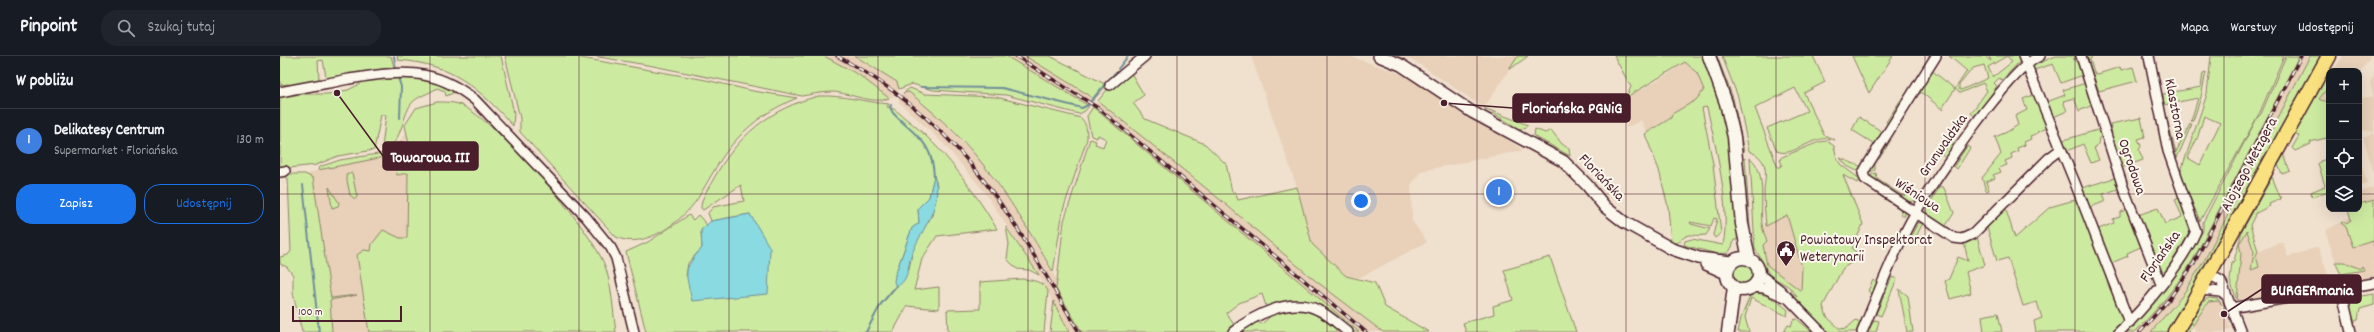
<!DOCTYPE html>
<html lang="pl">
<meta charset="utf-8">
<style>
:root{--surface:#171b24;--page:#20242c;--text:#f1f3f6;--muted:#9ea1a6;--line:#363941;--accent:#1a73e8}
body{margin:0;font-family:Dekko,sans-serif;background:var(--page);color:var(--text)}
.controls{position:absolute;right:12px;top:12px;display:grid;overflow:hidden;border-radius:8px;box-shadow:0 4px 16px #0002}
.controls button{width:36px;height:36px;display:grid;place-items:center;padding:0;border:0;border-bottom:1px solid var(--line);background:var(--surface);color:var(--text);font:20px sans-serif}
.scale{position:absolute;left:12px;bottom:10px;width:110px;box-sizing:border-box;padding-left:4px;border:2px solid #4a1f2b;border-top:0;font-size:11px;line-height:14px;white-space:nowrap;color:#4a1f2b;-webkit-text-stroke:3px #fbf7ec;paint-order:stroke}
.you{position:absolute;left:1081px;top:145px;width:14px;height:14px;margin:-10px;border:3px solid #fff;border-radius:50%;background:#1a73e8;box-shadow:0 0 0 6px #1a73e833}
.badge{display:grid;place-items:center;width:26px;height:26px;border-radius:50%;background:var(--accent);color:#fff;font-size:13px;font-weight:700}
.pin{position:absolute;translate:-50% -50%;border:2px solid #fff;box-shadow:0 1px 4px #0006}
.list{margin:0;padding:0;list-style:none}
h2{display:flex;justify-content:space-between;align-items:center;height:52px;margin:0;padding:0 16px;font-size:17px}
h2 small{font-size:13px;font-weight:400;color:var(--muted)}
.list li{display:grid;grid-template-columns:26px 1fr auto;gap:12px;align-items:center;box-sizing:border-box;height:64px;padding:0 16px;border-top:1px solid var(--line)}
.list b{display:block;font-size:15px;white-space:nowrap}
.list p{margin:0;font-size:13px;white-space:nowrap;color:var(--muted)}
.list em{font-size:13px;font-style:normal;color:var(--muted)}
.actions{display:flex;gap:8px;padding:12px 16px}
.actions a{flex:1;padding:9px 0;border:1px solid var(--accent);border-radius:16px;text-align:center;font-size:14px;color:var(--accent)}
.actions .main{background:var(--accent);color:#fff}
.icon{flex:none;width:22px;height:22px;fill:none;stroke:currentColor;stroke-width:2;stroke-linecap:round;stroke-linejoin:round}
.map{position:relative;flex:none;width:2094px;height:276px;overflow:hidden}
header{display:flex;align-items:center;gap:24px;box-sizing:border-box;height:56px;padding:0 20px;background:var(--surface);border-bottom:1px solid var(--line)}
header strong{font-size:19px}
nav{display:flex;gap:22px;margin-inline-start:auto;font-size:14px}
.search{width:280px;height:36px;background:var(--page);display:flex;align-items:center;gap:10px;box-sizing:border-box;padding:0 14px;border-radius:16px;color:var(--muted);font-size:15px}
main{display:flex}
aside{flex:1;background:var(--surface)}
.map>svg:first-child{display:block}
.built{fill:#e8d0b9}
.green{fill:#cdeaa1;stroke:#8c8466;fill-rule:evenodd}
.water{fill:#89dae1;stroke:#708f98}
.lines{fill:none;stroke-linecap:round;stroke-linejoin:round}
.stream{stroke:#708f98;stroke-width:2}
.minor-casing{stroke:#4a1f2b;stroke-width:12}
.tertiary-casing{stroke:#4a1f2b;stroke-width:14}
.secondary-casing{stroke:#4a1f2b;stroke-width:15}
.primary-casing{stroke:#4a1f2b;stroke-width:17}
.minor{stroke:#fbf7ec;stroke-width:9}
.tertiary{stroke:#fbf7ec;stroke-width:11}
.secondary{stroke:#fbf7ec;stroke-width:12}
.primary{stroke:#fae180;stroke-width:14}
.rail-casing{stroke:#4a1f2b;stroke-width:3.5}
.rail{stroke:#fbf7ec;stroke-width:2;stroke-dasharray:6;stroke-linecap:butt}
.grid{fill:none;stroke:#4a1f2b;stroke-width:1;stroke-opacity:0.55}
.labels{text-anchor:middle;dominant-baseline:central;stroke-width:4;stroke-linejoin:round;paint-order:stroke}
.street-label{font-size:15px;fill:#4a1f2b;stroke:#fbf7ec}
.poi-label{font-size:15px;fill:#4a1f2b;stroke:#fbf7ec;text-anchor:start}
.leader{fill:none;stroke:#4a1f2b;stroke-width:1.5}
.callout-dot{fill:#4a1f2b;stroke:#fbf7ec;stroke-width:1.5}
.callout{fill:#4a1f2b;stroke:#4a1f2b;stroke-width:1.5}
.callout-label{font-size:16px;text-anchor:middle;font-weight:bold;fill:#fff}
</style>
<header>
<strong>Pinpoint</strong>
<div class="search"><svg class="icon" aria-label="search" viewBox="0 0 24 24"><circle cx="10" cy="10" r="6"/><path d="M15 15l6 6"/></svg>Szukaj tutaj</div>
<nav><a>Mapa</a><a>Warstwy</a><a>Udostępnij</a></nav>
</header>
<main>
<aside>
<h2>W pobliżu<small></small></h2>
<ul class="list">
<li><span class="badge" style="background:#3f7fe0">1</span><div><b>Delikatesy Centrum</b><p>Supermarket · Floriańska</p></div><em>130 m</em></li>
</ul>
<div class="actions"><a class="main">Zapisz</a><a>Udostępnij</a></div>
</aside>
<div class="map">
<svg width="2094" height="276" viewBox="0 0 2094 276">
<rect width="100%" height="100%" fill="#f0e0ce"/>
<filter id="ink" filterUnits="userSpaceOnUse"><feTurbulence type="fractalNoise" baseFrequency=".025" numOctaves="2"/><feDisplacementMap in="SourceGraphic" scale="8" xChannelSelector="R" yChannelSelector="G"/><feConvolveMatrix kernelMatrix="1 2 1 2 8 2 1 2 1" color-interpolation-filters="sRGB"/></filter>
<g filter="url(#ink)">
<path class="built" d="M 544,0 L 575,0 L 617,26 L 619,33 L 613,41 L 606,41 L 579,19 Z
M 726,0 L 745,0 L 809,39 L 813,44 L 807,50 Z
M 971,0 L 1069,0 L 1133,22 L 1243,94 L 1141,115 L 1131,129 L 1132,165 L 1147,186 L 1079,222 L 1066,220 L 1032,188 L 1017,131 Z
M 1123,0 L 1238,0 L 1204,52 L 1141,9 Z
M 2016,0 L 2040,0 L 1912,228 L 1872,276 L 1854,276 L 1901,219 Z
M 2063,0 L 2091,0 L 2079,19 L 2079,15 L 2053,15 Z
M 1405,6 L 1417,17 L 1424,34 L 1416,44 L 1393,58 L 1391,62 L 1367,77 L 1361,64 L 1346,72 L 1347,66 L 1335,48 L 1387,19 Z
M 2094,18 L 2094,76 L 2079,73 L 2079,52 L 2082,42 L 2093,40 L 2090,27 Z
M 2044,35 L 2049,38 L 2049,48 L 2039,43 Z
M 628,36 L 650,53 L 701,105 L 740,161 L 807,276 L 789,276 L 759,219 L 704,135 L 663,87 L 619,46 L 619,42 L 623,37 Z
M 818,45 L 943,146 L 1032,222 L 1103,276 L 1075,276 L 811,54 Z
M 128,75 L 134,109 L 130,183 L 93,189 L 91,197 L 77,199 L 89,276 L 52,276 L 50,245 L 25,120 L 52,107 L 113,96 Z
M 2094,77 L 2094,117 L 2083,81 Z
M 2079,100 L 2087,128 L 2079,130 Z
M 2094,132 L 2094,144 L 2079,148 L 2079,136 Z
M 1507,159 L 1522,211 L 1522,232 L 1520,235 L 1487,209 L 1486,201 L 1484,200 L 1481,172 Z
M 2070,161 L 2079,189 L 2093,185 L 2094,221 L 2063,226 L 2045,175 Z
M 1967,175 L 1977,202 L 1978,195 L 2003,186 L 2008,201 L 2038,191 L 2051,228 L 1957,244 L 1959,188 Z
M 1925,244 L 1939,245 L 1951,272 L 1943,276 L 1916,276 L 1911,266 Z"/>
<path class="green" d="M 0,0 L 111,0 L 114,11 L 49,23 L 46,21 L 43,4 L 38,5 L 39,24 L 9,31 L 9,28 L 0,29 Z
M 117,0 L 221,0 L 234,57 L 233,70 C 198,31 172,8 118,4 Z
M 225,0 L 290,0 L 426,24 L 473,35 L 517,42 C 493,52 474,64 457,83 C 440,101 431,121 418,142 C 403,165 364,195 336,181 L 240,76 L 240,62 Z
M 313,0 L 544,0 L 579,19 L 609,42 C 594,49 570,37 553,36 C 543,36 533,38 522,40 L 373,10 Z
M 575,0 L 726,0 L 809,50 L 805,55 L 799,58 L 726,39 L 653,34 L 632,28 L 619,33 L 617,26 Z
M 745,0 L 770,0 L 827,29 L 813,44 L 809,39 Z
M 1238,0 L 1248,0 L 1229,14 Z
M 1334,0 L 1424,0 L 1437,32 L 1450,83 L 1458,175 L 1457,184 L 1454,184 L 1452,191 L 1448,197 L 1437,198 L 1404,189 L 1405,185 L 1412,183 L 1443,189 C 1451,151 1435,89 1427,51 L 1422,52 L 1433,108 L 1441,177 L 1435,182 L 1433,179 L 1437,163 L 1434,162 L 1431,170 L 1410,166 L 1411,168 L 1430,173 L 1426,179 C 1407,181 1412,174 1396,188 L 1391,186 L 1388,151 L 1379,114 L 1365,78 L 1391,62 L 1392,58 L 1416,44 L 1424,34 L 1417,17 L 1405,6 L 1335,48 L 1336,45 L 1347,39 L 1351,31 Z
M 1433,0 L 1437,0 L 1453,42 L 1464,96 L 1460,93 Z
M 1442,0 L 1533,0 L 1545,26 L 1524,37 L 1544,79 L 1555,84 C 1534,76 1513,103 1497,95 L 1487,72 L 1527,55 L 1515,32 L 1475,52 L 1498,112 L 1502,109 L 1500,103 L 1502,101 L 1539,86 L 1547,85 L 1554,90 L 1557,103 L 1561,109 L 1580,123 L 1577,127 L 1563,119 L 1583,168 L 1572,193 L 1582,200 L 1563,212 L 1543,250 L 1547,261 L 1560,273 L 1567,272 L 1576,264 L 1580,266 L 1576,276 L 1549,276 L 1513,239 L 1510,235 L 1517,241 C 1511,228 1499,227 1489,218 C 1488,217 1479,198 1475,193 L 1470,102 C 1487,115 1480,148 1482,167 C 1482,173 1485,179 1487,185 L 1483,189 L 1487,209 L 1521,235 L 1522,211 L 1507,159 L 1486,170 C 1485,159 1484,145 1484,134 C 1486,117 1489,103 1469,95 L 1458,41 Z
M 1572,0 L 1613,0 L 1589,37 Z
M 1669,0 L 1705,0 L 1711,5 L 1709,0 L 1727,0 L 1708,11 L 1713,21 L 1732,6 L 1727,0 L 1741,0 L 1742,3 L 1722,24 L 1719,22 L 1714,27 L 1717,30 L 1696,61 L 1691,57 L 1707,35 L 1703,27 L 1680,37 L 1675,33 L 1663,51 L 1663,54 L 1641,36 L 1640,38 L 1636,35 L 1645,22 L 1648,24 L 1650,22 L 1646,19 L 1650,13 L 1675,33 L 1687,15 ZM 1704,9 L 1708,22 L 1681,34 L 1679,33 L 1679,29 L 1693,12 Z
M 1776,0 L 1797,0 L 1798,2 L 1792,3 L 1800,8 L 1803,19 L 1781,27 L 1773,8 L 1751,15 L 1750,11 Z
M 1806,0 L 1812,0 L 1810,4 L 1815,19 L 1840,11 L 1841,14 L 1853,11 L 1857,25 L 1819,35 Z
M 1931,0 L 2004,0 L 1980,56 L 1920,165 L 1903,125 L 1901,115 L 1927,38 ZM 1924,60 L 1940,67 L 1920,109 L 1908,102 L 1918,80 Z
M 2006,0 L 2019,0 L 1913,204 C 1897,230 1877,254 1855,276 L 1847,276 L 1883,235 L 1923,175 L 1923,166 L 1977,62 L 1981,58 Z
M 2030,0 L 2043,0 L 1930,205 L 1928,203 L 1929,207 L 1904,252 L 1887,276 L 1871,276 L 1902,240 L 1924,205 Z
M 1926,16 L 1921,41 L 1913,65 L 1911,65 L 1918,42 L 1884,49 L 1883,38 L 1921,31 L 1923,17 Z
M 851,17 L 864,39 L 853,47 L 865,63 L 925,88 L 946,108 L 952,136 L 955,136 L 958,144 L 1017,131 L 1032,188 L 1066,220 L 1095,227 L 1105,251 L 1149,276 L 1103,276 L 1032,222 L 943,146 L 818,45 L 826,35 Z
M 105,21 C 129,21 151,21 173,34 L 173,37 L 166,40 L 165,35 L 157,32 C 149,38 137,40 131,48 C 122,61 121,90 103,94 L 102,91 L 106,59 L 101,59 L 94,94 L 58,100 L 36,109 L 0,113 L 0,42 L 20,38 L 48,38 L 68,34 L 80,28 L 79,25 Z
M 2049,22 L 2049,30 L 2039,43 L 2049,48 L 2049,90 L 2046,82 L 2030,86 L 2031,88 L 2015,95 L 2012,92 L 2019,80 L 2015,77 L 2044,26 Z
M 1806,27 L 1813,49 L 1799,55 L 1794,42 L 1783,45 L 1787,55 L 1771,62 L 1764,47 L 1785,39 L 1783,34 Z
M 630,32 L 645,38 L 716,41 L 801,62 C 807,68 807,75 807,83 L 783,154 L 773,216 C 751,178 729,140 701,106 C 681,80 654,57 629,36 L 623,37 Z
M 1756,38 L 1770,71 L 1757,76 L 1758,77 L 1750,80 L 1751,83 L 1744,86 L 1745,89 L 1737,92 L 1738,95 L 1731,98 L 1732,102 L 1725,105 L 1727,109 L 1719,112 L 1721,116 L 1713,119 L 1715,122 L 1706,126 L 1709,134 L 1706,135 L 1702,122 L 1721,98 L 1715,81 L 1727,76 L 1738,69 L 1735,60 L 1747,54 L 1743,43 Z
M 539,40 C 563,39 585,46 609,48 L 607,51 C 614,51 620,58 625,62 C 664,92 692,132 717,173 L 657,180 L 642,203 L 634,234 L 659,231 L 659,253 L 627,250 L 613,276 L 366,276 L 346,196 L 368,186 L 409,159 L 413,164 L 418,159 L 427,169 L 421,174 L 422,192 L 408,207 L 406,220 L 470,158 L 431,165 L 428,157 L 433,151 L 464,145 L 461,129 L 423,154 L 421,152 C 421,142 428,133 433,124 C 457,80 490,52 539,40 ZM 654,120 L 657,129 L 652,160 L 640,178 L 632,197 L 629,213 L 615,219 L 632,172 L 639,167 L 638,152 L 649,141 Z
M 1622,42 L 1625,44 L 1609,68 L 1606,66 Z
M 157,46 C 166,46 173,46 181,49 C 219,67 310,171 325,210 C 332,230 333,255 336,276 L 89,276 L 77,199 L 84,194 L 91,195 L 92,188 L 103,174 L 120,182 L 127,182 L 128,117 L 117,119 L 116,113 L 133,107 L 125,69 L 136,52 Z
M 813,51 L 1079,276 L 1070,276 L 1043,254 L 987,253 L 982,238 L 959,247 L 946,257 L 955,270 L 950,276 L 802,276 L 776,233 L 784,165 L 810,83 L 816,85 L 815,88 L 823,91 L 826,83 L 818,79 L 817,82 L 811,80 L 807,60 Z
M 1204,52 L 1248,69 L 1241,74 Z
M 1579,61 L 1604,77 L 1596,89 L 1572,74 Z
M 1886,61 L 1896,96 L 1910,68 L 1912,68 L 1897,102 Z
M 1861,62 L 1865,81 L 1858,83 L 1861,90 L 1859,94 L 1863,104 L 1838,113 L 1829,79 L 1832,77 L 1830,68 Z
M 1255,73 L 1265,77 L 1271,74 L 1282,88 L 1289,93 L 1290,100 L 1254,80 Z
M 1821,73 L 1823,80 L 1819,82 L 1818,88 L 1814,92 L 1819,104 L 1811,107 L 1803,88 L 1785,96 L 1780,85 Z
M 1608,82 L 1611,84 L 1599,103 L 1595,105 L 1595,114 L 1589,117 L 1589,113 Z
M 120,85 L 123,86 L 124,91 L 120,98 L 38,114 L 39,111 L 60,104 L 110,96 Z
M 1671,85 L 1676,88 L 1666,102 L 1662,98 Z
M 1687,90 L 1690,92 L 1677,113 L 1674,110 Z
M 2004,99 L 2010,115 L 2002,118 L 1998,109 Z
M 2049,101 L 2049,135 L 2032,141 L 2031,136 L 2045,130 L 2038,107 Z
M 1465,102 L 1470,171 L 1469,182 L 1462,106 Z
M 1560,102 L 1582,111 L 1579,116 L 1567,110 Z
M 72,117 L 77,141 L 75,143 L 70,139 L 66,119 Z
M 1596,117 L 1597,123 L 1623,140 L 1630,138 L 1637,144 L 1629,146 L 1591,122 L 1589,120 Z
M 5,118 L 25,118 L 33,122 L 51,242 L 77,239 L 50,244 L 52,276 L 22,276 L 13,237 L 13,219 L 7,211 L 0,208 L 0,201 L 8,199 L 11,195 L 8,122 L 3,120 Z
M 1837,121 L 1841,132 L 1823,138 L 1826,145 L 1808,152 L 1799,133 Z
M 1992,121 L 2001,143 L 1989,148 L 1990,150 L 1976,157 L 1970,169 L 1978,195 L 1976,200 L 1979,211 L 1971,214 L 1974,196 L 1967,175 L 1959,188 L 1961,197 L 1957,244 L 1950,225 L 1952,206 L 1954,205 L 1962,175 Z
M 1660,130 L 1664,132 L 1674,157 L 1665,171 L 1648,159 L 1646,154 Z
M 49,131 L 59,147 L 58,150 L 52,152 Z
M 1599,136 L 1625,153 L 1625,160 L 1622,160 L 1620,153 L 1597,138 Z
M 1899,141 L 1912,173 L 1881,223 L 1855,160 L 1878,152 L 1885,168 L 1902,161 L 1895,143 Z
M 1798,143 L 1844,262 L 1833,276 L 1756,276 L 1754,265 L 1762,262 L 1757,246 L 1743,250 L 1728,202 L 1717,205 L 1707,171 L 1725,151 L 1735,182 L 1770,151 Z
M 2094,144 L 2094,191 L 2093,185 L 2073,191 L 2066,171 L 2061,167 L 2065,165 L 2066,167 L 2071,164 L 2068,153 L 2079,153 L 2079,148 Z
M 1847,154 L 1863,190 L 1847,197 L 1848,200 L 1829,208 L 1816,174 L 1834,167 L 1833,163 L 1840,161 L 1840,156 Z
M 1638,167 L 1643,167 L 1632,188 L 1628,185 Z
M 726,171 L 759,219 L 749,214 L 737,213 L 727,203 L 729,188 Z
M 1699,178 L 1697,181 L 1705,209 L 1686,216 L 1691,237 L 1670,243 L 1665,225 L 1669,223 L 1678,201 L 1688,205 L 1684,186 Z
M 1270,201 L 1296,276 L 1186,276 L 1183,267 L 1214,258 L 1213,250 L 1233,244 L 1224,214 Z
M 2055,206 L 2065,206 L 2080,213 L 2082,210 L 2084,214 L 2061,218 Z
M1451 218a11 11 0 1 1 22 0a11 11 0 1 1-22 0Z
M 1612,221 L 1617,223 L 1601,260 L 1596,258 Z
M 742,223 C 752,224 763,225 768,235 L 764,276 L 668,276 L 667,254 L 700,253 L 700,226 Z
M 1593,224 L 1597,227 L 1592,238 L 1588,235 Z
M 1619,233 L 1628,240 L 1633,276 L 1627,276 Z
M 1476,237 C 1488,238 1500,247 1508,254 L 1507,260 L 1471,242 L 1465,261 L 1469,276 L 1458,276 L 1461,262 L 1470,240 Z
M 2094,238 L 2094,249 L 2080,253 L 2078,264 L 2073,266 L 2069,242 Z
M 1929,242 L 1938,243 L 1942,249 L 1939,245 L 1928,246 L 1913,269 L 1911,266 L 1912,270 L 1908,276 L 1904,276 L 1924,245 Z
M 774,245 L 775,249 L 789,276 L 770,276 Z
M 1027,251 L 1065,276 L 955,276 L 976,265 L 982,268 L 995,256 Z
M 1718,257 L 1722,276 L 1704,276 L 1702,260 Z
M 1517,263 L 1532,276 L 1504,276 L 1508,269 L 1511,270 L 1513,264 Z
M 1594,264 L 1599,265 L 1596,276 L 1588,276 Z"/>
<path class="water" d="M 654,120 C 665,149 641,173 632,198 C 627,210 630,224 616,231 L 614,226 L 615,219 L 632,172 L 639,167 L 638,152 L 649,141 Z
M 470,158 L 490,192 L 488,238 L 412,245 C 406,216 401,215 422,192 L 421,174 L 431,165 Z"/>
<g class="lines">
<path class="stream" d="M 114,0 L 116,15
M 838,13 L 848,0
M 118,21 L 121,31 L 120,62
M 829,24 L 835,17
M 641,31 L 722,32 L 802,52 L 808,49 L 825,28
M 611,49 L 610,51 L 613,57 C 635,80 653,85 654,121
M 23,129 L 39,276
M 586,276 L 601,248 L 617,229"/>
<defs>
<path id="minor" d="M 1656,0 L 1587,110 L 1583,117 L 1585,123 L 1674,182 L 1682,183 L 1693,178 L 1769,102 L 1781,93
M 1743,0 L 1795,127 L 1847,261 L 1850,266
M 1801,0 L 1843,131 L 1881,228
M 830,29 L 865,0
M 0,36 C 23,31 46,28 69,23 C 119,15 153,10 195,44 L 306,161 L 331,192 L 336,202 L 354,276
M 0,116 L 5,115
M 1479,218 L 1499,233 L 1541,276
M 1929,218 L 1941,225 L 1961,276
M 1472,231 L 1484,232 L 1505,241
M 2061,233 L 2071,276
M 1920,234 L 1941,236 L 1946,239
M 1951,252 L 2094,227
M 953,276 C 974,259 1011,240 1038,254 C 1049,259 1058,268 1068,276
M 1582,276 C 1599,236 1614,194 1636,156 C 1654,124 1730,12 1760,0
M 1839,276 C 1864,253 1903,206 1916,175 L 1888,95 L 1869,0"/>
<path id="tertiary" d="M 1099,0 L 1121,9 L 1192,56 L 1283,105 L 1307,129 L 1325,151 L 1344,166 L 1392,193 L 1419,202 L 1451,206
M 1426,208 L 1446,217"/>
<path id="secondary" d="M 1429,0 L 1446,47 L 1454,81 L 1462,168 L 1469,203
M1447 218a16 16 0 1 1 32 0a16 16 0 1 1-32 0Z
M 1448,276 L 1454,231"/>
<path id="primary" d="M 1895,276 L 1911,250 L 2049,0"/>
</defs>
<use href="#minor" class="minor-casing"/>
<use href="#tertiary" class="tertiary-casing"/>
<use href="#secondary" class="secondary-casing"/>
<use href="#primary" class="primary-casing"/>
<use href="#minor" class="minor"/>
<use href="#tertiary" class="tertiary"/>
<use href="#secondary" class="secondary"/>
<use href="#primary" class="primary"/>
<defs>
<path id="rail" d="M 557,0 C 683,67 730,158 799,276
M 736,0 L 818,52 L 1086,276
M 1860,276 L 1890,242 L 1914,207 L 2021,0"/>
</defs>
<use href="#rail" class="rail-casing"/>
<use href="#rail" class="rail"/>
</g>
</g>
<path class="grid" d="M 150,0 L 150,276M 299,0 L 299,276M 449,0 L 449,276M 598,0 L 598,276M 748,0 L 748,276M 897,0 L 897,276M 1047,0 L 1047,276M 1197,0 L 1197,276M 1346,0 L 1346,276M 1496,0 L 1496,276M 1645,0 L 1645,276M 1795,0 L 1795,276M 1944,0 L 1944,276M 0,138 L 2049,138M 2079,138 L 2094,138"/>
<defs>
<symbol id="civic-pin" viewBox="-11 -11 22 30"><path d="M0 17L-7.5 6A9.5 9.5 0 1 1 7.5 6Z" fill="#4a1f2b" stroke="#fbf7ec"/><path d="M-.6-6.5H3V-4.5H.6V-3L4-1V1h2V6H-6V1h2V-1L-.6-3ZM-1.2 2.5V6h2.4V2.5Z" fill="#fff"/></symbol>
</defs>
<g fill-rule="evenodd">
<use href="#civic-pin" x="1495" y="183" width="22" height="30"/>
</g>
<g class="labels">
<g class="street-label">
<text transform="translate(1894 53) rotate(79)">Klasztorna</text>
<text transform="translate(1664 90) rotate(-55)">Grunwaldzka</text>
<text transform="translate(1970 109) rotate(-62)">Alojzego Metzgera</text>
<text transform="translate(1851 111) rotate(71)">Ogrodowa</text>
<text transform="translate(1321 122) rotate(46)">Floriańska</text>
<text transform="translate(1637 140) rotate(33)">Wiśniowa</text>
<text transform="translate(1881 201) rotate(-55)">Floriańska</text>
</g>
<g class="poi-label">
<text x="1520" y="185">Powiatowy Inspektorat<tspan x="1520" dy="17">Weterynarii</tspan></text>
</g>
</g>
<path class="leader" d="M1164 47L1233 52M57 37L103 100M1944 258L1982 233"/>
<g class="callout-dot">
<circle cx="1164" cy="47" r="4"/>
<circle cx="57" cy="37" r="4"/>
<circle cx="1944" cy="258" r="4"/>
</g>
<g class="callout">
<rect x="1233" y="38" width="117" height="28" rx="4"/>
<rect x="103" y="86" width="95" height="28" rx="4"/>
<rect x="1982" y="219" width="99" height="28" rx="4"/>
</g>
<g class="callout-label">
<text x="1292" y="57">Floriańska PGNiG</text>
<text x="150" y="106">Towarowa III</text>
<text x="2032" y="239">BURGERmania</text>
</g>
</svg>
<div class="controls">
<button>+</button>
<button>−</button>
<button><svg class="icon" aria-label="locate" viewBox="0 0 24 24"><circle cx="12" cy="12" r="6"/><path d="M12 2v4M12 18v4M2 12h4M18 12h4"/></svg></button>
<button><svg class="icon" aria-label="layers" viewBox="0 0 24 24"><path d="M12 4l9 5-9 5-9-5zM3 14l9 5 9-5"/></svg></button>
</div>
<div class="scale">100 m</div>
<div class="you"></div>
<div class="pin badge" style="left:1219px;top:136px;background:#3f7fe0">1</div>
</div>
</main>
